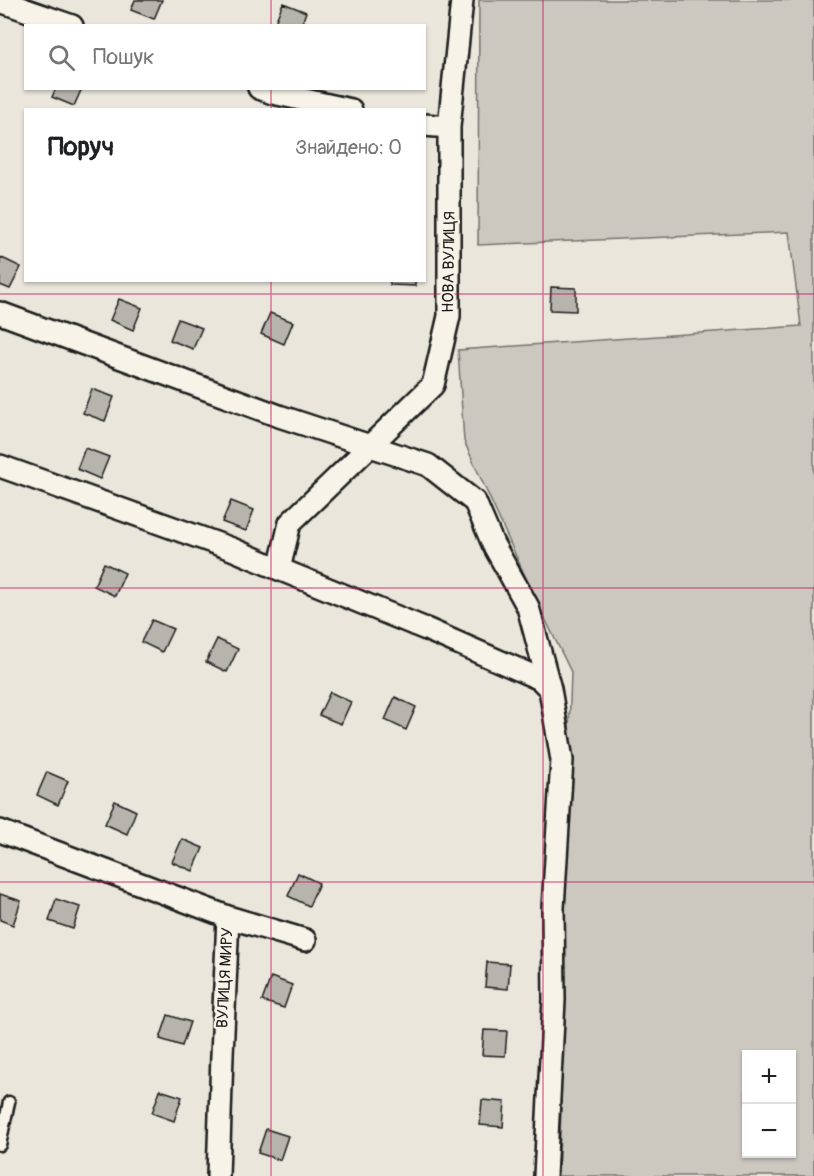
<!DOCTYPE html>
<html lang="uk">
<meta charset="utf-8">
<style>
:root{--surface:#fff;--page:#f2f2f2;--text:#202124;--muted:#757577;--line:#e0e0e0}
body{margin:0;font-family:Pangolin,sans-serif;background:var(--page);color:var(--text)}
.controls{position:absolute;right:18px;bottom:18px;display:grid;overflow:hidden;border-radius:0px;box-shadow:0 2px 4px #0004}
.controls button{width:54px;height:54px;display:grid;place-items:center;padding:0;border:0;border-bottom:2px solid var(--line);background:var(--surface);color:var(--text);font:30px sans-serif}
.list{margin:0;padding:0;list-style:none}
h2{display:flex;justify-content:space-between;align-items:center;height:78px;margin:0;padding:0 24px;font-size:26px}
h2 small{font-size:20px;font-weight:400;color:var(--muted)}
.icon{flex:none;width:33px;height:33px;fill:none;stroke:currentColor;stroke-width:2;stroke-linecap:round;stroke-linejoin:round}
.map{position:relative;flex:none;width:814px;height:1176px;overflow:hidden}
.search{position:absolute;background:var(--surface);box-shadow:0 2px 4px #0004;left:24px;top:24px;width:402px;height:66px;display:flex;align-items:center;gap:15px;box-sizing:border-box;padding:0 21px;border-radius:0px;color:var(--muted);font-size:22px}
.panel{position:absolute;background:var(--surface);box-shadow:0 2px 4px #0004;left:24px;top:108px;width:402px;height:174px;border-radius:0px}
.map>svg:first-child{display:block}
.green{fill:#ccc8c0;stroke:#74726e;stroke-width:1.5;fill-rule:evenodd}
.building{fill:#b6b4ac;stroke:#1c1c1c;stroke-width:1.5}
.lines{fill:none;stroke-linecap:round;stroke-linejoin:round}
.service-casing{stroke:#1c1c1c;stroke-width:15}
.minor-casing{stroke:#1c1c1c;stroke-width:26}
.service{stroke:#f7f3e8;stroke-width:10}
.minor{stroke:#f7f3e8;stroke-width:21}
.grid{fill:none;stroke:#c2185b;stroke-width:1.5;stroke-opacity:0.55}
.labels{text-anchor:middle;dominant-baseline:central;stroke-width:4.5;stroke-linejoin:round;paint-order:stroke}
.street-label{font-size:16px;fill:#1c1c1c;stroke:#f7f3e8}
</style>
<div class="map">
<svg width="814" height="1176" viewBox="0 0 814 1176">
<rect width="100%" height="100%" fill="#eae6dc"/>
<filter id="ink" filterUnits="userSpaceOnUse"><feTurbulence type="fractalNoise" baseFrequency=".0167" numOctaves="2"/><feDisplacementMap in="SourceGraphic" scale="12" xChannelSelector="R" yChannelSelector="G"/><feConvolveMatrix kernelMatrix="1 2 1 2 8 2 1 2 1" color-interpolation-filters="sRGB"/></filter>
<g filter="url(#ink)">
<path class="green" d="M 479,0 L 814,0 L 814,1176 L 558,1176 L 561,1114 L 560,922 L 570,808 L 569,731 L 571,672 L 535,598 L 464,441 L 458,350 L 801,326 L 789,232 L 478,245 ZM 746,1054 L 792,1054 L 792,1154 L 746,1154 Z"/>
<path class="building" d="M 135,0 L 162,0 L 154,19 L 131,10 Z
M 283,3 L 306,12 L 301,26 L 274,25 Z
M 56,88 L 82,88 L 74,106 L 52,97 Z
M 0,257 L 21,267 L 10,289 L 0,285 Z
M 390,280 L 415,280 L 415,286 L 390,285 Z
M 551,287 L 576,288 L 576,311 L 550,310 Z
M 119,299 L 142,308 L 133,330 L 110,320 Z
M 270,313 L 293,322 L 284,344 L 261,334 Z
M 178,319 L 202,328 L 193,349 L 170,340 Z
M 92,389 L 114,397 L 105,421 L 83,413 Z
M 85,448 L 109,457 L 100,479 L 77,469 Z
M 231,501 L 254,510 L 246,531 L 222,522 Z
M 104,563 L 125,573 L 115,596 L 94,586 Z
M 152,620 L 173,629 L 162,652 L 141,642 Z
M 217,639 L 238,649 L 227,672 L 206,662 Z
M 330,692 L 351,702 L 341,724 L 319,715 Z
M 395,697 L 416,707 L 406,730 L 385,720 Z
M 47,772 L 68,781 L 58,805 L 37,795 Z
M 115,801 L 136,811 L 127,834 L 105,824 Z
M 182,839 L 203,848 L 193,871 L 172,862 Z
M 298,873 L 319,883 L 309,906 L 288,896 Z
M 0,894 L 21,901 L 13,925 L 0,920 Z
M 56,899 L 80,907 L 73,929 L 49,921 Z
M 487,962 L 510,964 L 508,989 L 485,987 Z
M 271,977 L 292,985 L 284,1008 L 262,1001 Z
M 168,1015 L 190,1022 L 182,1046 L 160,1039 Z
M 484,1030 L 507,1031 L 505,1056 L 482,1055 Z
M 160,1090 L 182,1097 L 174,1121 L 152,1113 Z
M 482,1100 L 505,1102 L 503,1127 L 480,1125 Z
M 266,1129 L 288,1136 L 280,1160 L 258,1153 Z"/>
<g class="lines">
<defs>
<path id="service" d="M 0,1145 L 9,1102"/>
<path id="minor" d="M 0,1 L 72,26
M 259,88 L 273,93 L 351,110
M 424,125 L 449,127
M 0,313 L 279,416 L 428,465 L 475,502 L 493,544 L 528,607 L 550,689
M 0,466 L 232,549 L 279,569 L 426,629 L 540,679 L 550,689 L 562,760 L 553,908 L 554,1000 L 545,1176
M 279,569 L 290,523 L 433,385 L 449,316 L 449,127 L 462,0
M 0,831 L 228,917 L 222,1055 L 218,1176
M 228,917 L 305,940"/>
</defs>
<use href="#service" class="service-casing"/>
<use href="#minor" class="minor-casing"/>
<use href="#service" class="service"/>
<use href="#minor" class="minor"/>
</g>
</g>
<path class="grid" d="M 271,0 L 271,26M 543,0 L 543,1176M 271,88 L 271,110M 271,280 L 271,1176M 0,294 L 814,294M 0,588 L 814,588M 0,882 L 814,882"/>
<g class="labels">
<g class="street-label">
<text transform="translate(449 262) rotate(-89)">НОВА ВУЛИЦЯ</text>
<text transform="translate(225 978) rotate(-87)">ВУЛИЦЯ МИРУ</text>
</g>
</g>
</svg>
<div class="controls">
<button>+</button>
<button>−</button>
</div>
<div class="search"><svg class="icon" aria-label="search" viewBox="0 0 24 24"><circle cx="10" cy="10" r="6"/><path d="M15 15l6 6"/></svg>Пошук</div>
<section class="panel">
<h2>Поруч<small>Знайдено: 0</small></h2>
<ul class="list">
</ul>
</section>
</div>
